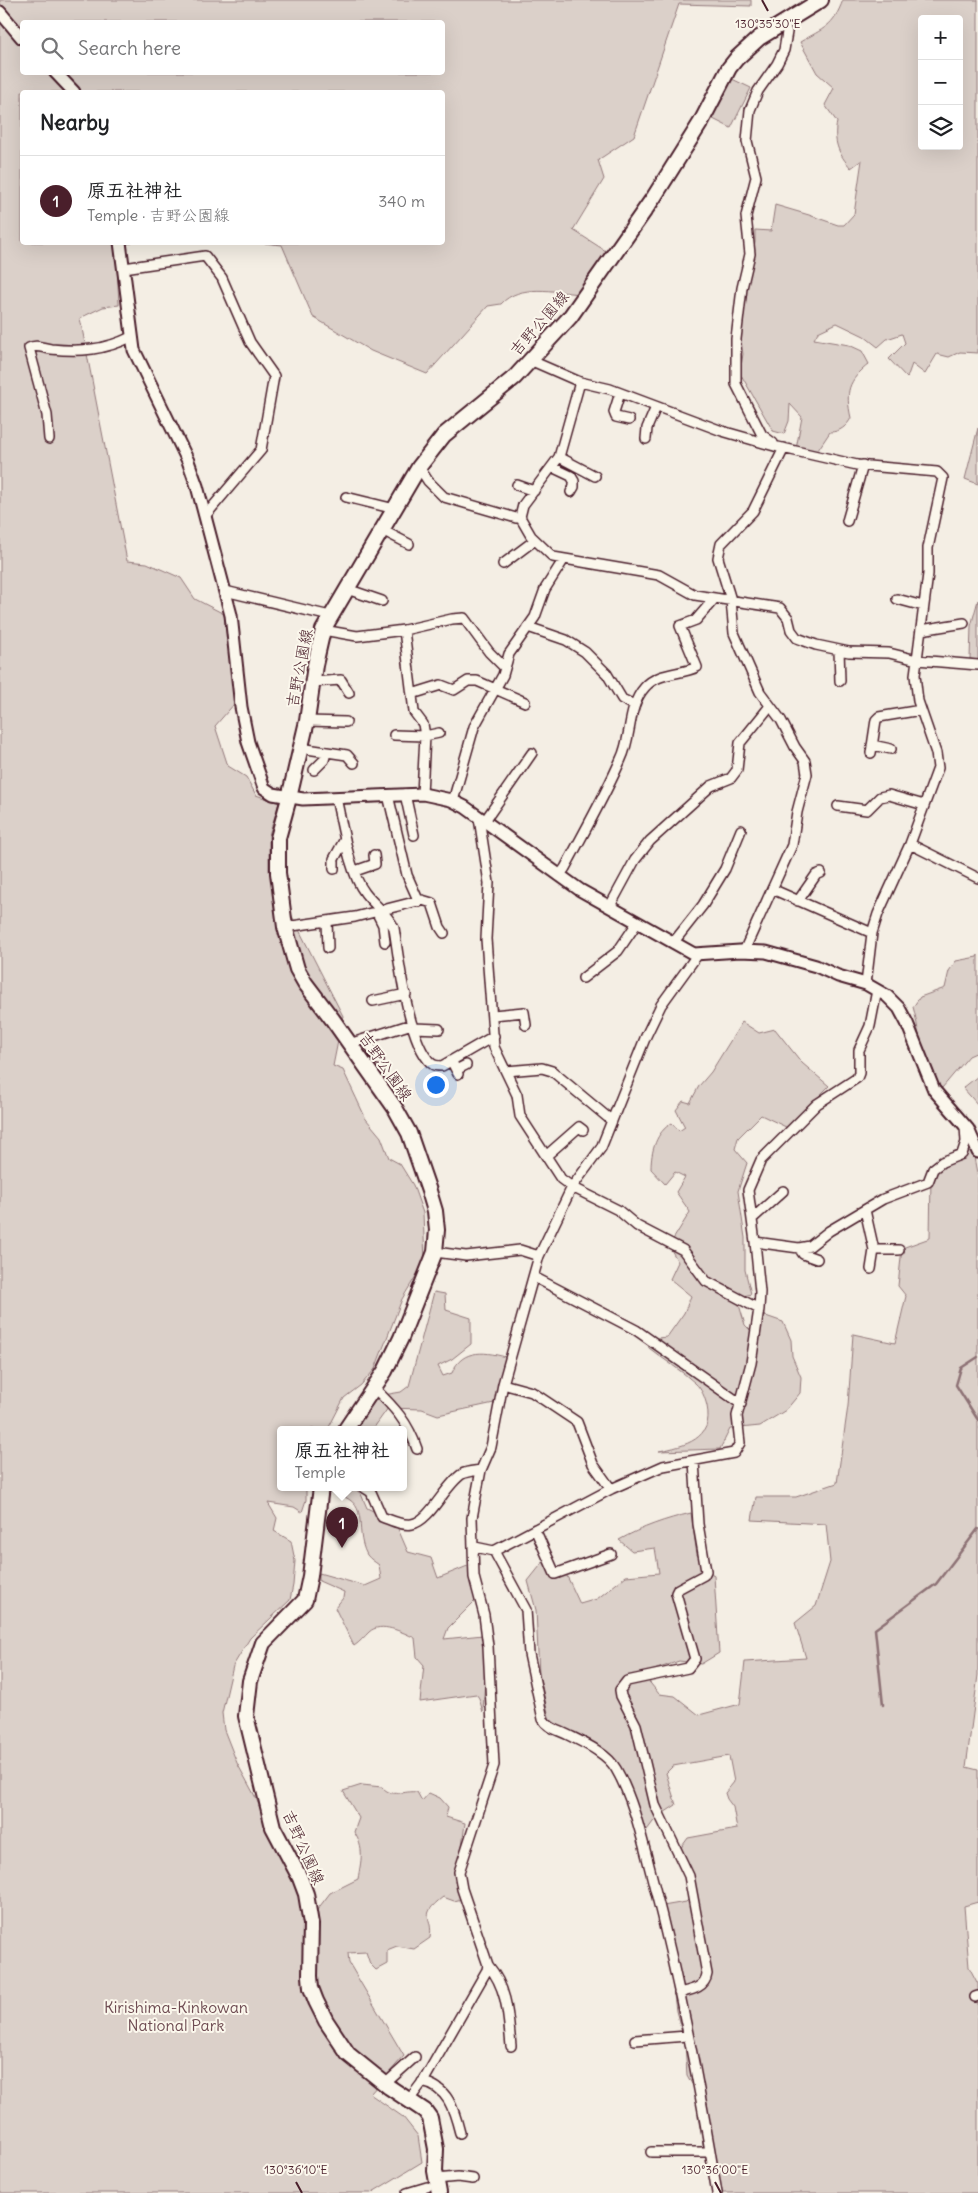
<!DOCTYPE html>
<meta charset="utf-8">
<style>
:root{--surface:#fff;--page:#f2f2f2;--text:#202124;--muted:#757577;--line:#e0e0e0;--accent:#4a1f2b}
body{margin:0;font-family:Delius,"Klee One",sans-serif;background:var(--page);color:var(--text)}
.controls{position:absolute;right:15px;top:15px;display:grid;overflow:hidden;border-radius:5px;box-shadow:0 5px 20px #0002}
.controls button{width:45px;height:45px;display:grid;place-items:center;padding:0;border:0;border-bottom:1px solid var(--line);background:var(--surface);color:var(--text);font:25px sans-serif}
.you{position:absolute;left:435px;top:1084px;width:18px;height:18px;margin:-12px;border:4px solid #fff;border-radius:50%;background:#1a73e8;box-shadow:0 0 0 8px #1a73e833}
.badge{display:grid;place-items:center;width:32px;height:32px;border-radius:50%;background:var(--accent);color:#fff;font-size:16px;font-weight:700}
.pin{position:absolute;translate:-50% -41px;filter:drop-shadow(0 1px 2px #0008)}
.pin::after{content:'';position:absolute;top:26px;width:18px;height:15px;background:inherit;clip-path:polygon(0 0,100% 0,50% 100%)}
.popup{position:absolute;left:277px;top:1426px;width:130px;height:65px;box-sizing:border-box;display:grid;place-content:center;border-radius:5px;background:var(--surface);filter:drop-shadow(0 1px 4px #0005);font-size:16px;white-space:nowrap;color:var(--muted)}
.popup b{font-size:19px;color:var(--text)}
.popup::after{content:'';position:absolute;left:50%;top:100%;margin-left:-10px;border:10px solid transparent;border-top-color:var(--surface)}
.list{margin:0;padding:0;list-style:none}
h2{display:flex;justify-content:space-between;align-items:center;height:65px;margin:0;padding:0 20px;font-size:21px}
h2 small{font-size:16px;font-weight:400;color:var(--muted)}
.list li{display:grid;grid-template-columns:32px 1fr auto;gap:15px;align-items:center;box-sizing:border-box;height:90px;padding:0 20px;border-top:1px solid var(--line)}
.list b{display:block;font-size:19px;white-space:nowrap}
.list p{margin:0;font-size:16px;white-space:nowrap;color:var(--muted)}
.list em{font-size:16px;font-style:normal;color:var(--muted)}
.icon{flex:none;width:28px;height:28px;fill:none;stroke:currentColor;stroke-width:2;stroke-linecap:round;stroke-linejoin:round}
.map{position:relative;flex:none;width:978px;height:2193px;overflow:hidden}
.search{position:absolute;background:var(--surface);box-shadow:0 5px 20px #0002;left:20px;top:20px;width:425px;height:55px;display:flex;align-items:center;gap:12px;box-sizing:border-box;padding:0 18px;border-radius:5px;color:var(--muted);font-size:19px}
.panel{position:absolute;background:var(--surface);box-shadow:0 5px 20px #0002;left:20px;top:90px;width:425px;height:155px;border-radius:5px}
.map>svg:first-child{display:block}
.green{fill:#dbd0c9;stroke:#92787a;fill-rule:evenodd}
.lines{fill:none;stroke-linecap:round;stroke-linejoin:round}
.stream{stroke:#8d7174;stroke-width:2.5}
.minor-casing{stroke:#4a1f2b;stroke-width:12}
.tertiary-casing{stroke:#4a1f2b;stroke-width:15}
.secondary-casing{stroke:#4a1f2b;stroke-width:18}
.minor{stroke:#fbf7ec;stroke-width:9}
.tertiary{stroke:#fbf7ec;stroke-width:11}
.secondary{stroke:#fbf7ec;stroke-width:14}
.ticks{fill:none;stroke:#4a1f2b;stroke-width:2}
.labels{text-anchor:middle;dominant-baseline:central;stroke-width:4;stroke-linejoin:round;paint-order:stroke}
.street-label{font-size:16px;fill:#4a1f2b;stroke:#fbf7ec}
.park-label{font-size:16px;fill:#6e4b52;stroke:#fbf7ec}
.ticks-label{font-size:12px;text-anchor:middle;fill:#4a1f2b;stroke:#fbf7ec;stroke-width:4;stroke-linejoin:round;paint-order:stroke}
</style>
<div class="map">
<svg width="978" height="2193" viewBox="0 0 978 2193">
<rect width="100%" height="100%" fill="#f4eee4"/>
<filter id="ink" filterUnits="userSpaceOnUse"><feTurbulence type="fractalNoise" baseFrequency=".02" numOctaves="2"/><feDisplacementMap in="SourceGraphic" scale="10" xChannelSelector="R" yChannelSelector="G"/><feConvolveMatrix kernelMatrix="1 2 1 2 8 2 1 2 1" color-interpolation-filters="sRGB"/></filter>
<g filter="url(#ink)">
<path class="green" d="M 0,0 L 751,0 L 751,6 L 679,4 L 634,136 L 598,160 L 604,179 L 573,230 L 609,253 L 580,294 C 554,292 520,283 501,304 L 488,306 L 427,374 L 371,351 L 313,317 L 282,245 L 263,243 L 442,242 L 442,92 L 22,92 L 22,242 L 132,243 L 116,245 L 119,305 L 103,307 L 80,318 L 127,561 L 147,563 L 181,578 L 195,599 L 224,614 L 235,703 L 215,726 L 228,766 L 246,777 L 256,795 L 279,803 L 269,835 L 269,871 L 343,1016 L 333,1066 L 343,1070 L 366,1119 L 381,1137 L 389,1158 L 400,1164 L 413,1185 L 423,1213 L 425,1261 L 402,1299 L 375,1369 L 361,1385 L 344,1398 L 328,1429 L 281,1429 L 281,1487 L 306,1487 L 306,1500 L 302,1512 L 294,1507 L 268,1503 L 277,1518 L 274,1531 L 291,1541 L 295,1561 L 293,1585 L 290,1600 L 250,1638 L 233,1666 L 222,1713 L 224,1730 L 237,1763 L 256,1798 L 270,1832 L 317,1910 L 330,1893 L 358,1879 C 361,1860 365,1849 354,1832 L 359,1818 L 343,1791 L 362,1785 L 382,1787 C 393,1799 404,1790 417,1792 L 422,1801 L 429,1793 L 440,1798 L 448,1807 L 446,1817 L 465,1823 L 459,1869 L 462,1899 L 454,1901 L 443,1897 C 417,1917 434,1916 430,1938 L 414,1949 L 397,1946 L 387,1950 L 387,1964 L 376,1970 L 370,1964 L 366,1952 L 348,1953 L 349,1963 L 404,2056 L 370,2094 L 403,2117 L 418,2136 L 422,2162 L 371,2193 L 0,2193 ZM 22,22 L 442,22 L 442,72 L 22,72 Z
M 843,0 L 978,0 L 978,353 L 960,352 L 949,357 L 937,354 L 925,374 L 912,364 L 907,378 L 889,359 L 905,343 L 902,334 L 887,339 L 878,347 L 864,336 L 837,323 L 818,332 L 814,339 L 849,345 L 862,351 L 869,364 C 848,381 845,391 851,418 C 847,426 840,432 830,432 L 816,453 L 796,449 L 802,417 L 790,404 L 789,421 L 784,434 L 773,431 L 740,373 L 743,354 L 739,327 L 755,242 L 755,230 L 771,231 L 775,205 L 809,215 L 838,225 L 844,225 L 854,214 L 862,160 L 851,168 C 838,154 833,141 837,122 L 825,105 L 834,88 L 817,73 L 800,42 C 824,28 833,27 843,0 ZM 922,19 L 959,19 L 959,146 L 922,146 Z
M 730,78 L 751,88 L 731,128 L 711,118 Z
M 978,428 L 978,484 L 965,479 Z
M 978,600 L 978,660 L 970,659 L 971,626 Z
M 978,955 L 978,1052 L 969,1056 L 942,1088 C 917,1065 922,1037 913,1007 L 920,997 L 945,988 L 949,971 L 956,961 L 977,957 Z
M 742,1022 L 759,1033 L 775,1029 L 802,1063 L 829,1086 L 788,1128 L 761,1115 L 738,1138 L 735,1149 L 747,1163 L 738,1191 L 745,1238 L 745,1270 L 751,1294 L 737,1298 L 745,1325 L 752,1332 L 763,1315 L 783,1322 L 791,1340 L 792,1356 L 801,1377 L 800,1393 L 786,1410 L 760,1426 L 730,1429 L 720,1449 L 659,1451 C 685,1446 714,1439 707,1406 C 705,1398 702,1389 695,1383 C 681,1370 664,1360 649,1348 L 647,1339 L 667,1337 L 684,1313 L 691,1296 L 670,1279 L 678,1262 L 669,1246 L 690,1212 L 676,1192 L 685,1177 L 675,1172 L 665,1184 L 651,1169 C 651,1151 656,1132 672,1123 L 679,1131 L 685,1127 L 676,1110 L 683,1101 L 690,1103 L 699,1086 L 711,1072 Z
M 978,1076 L 978,1105 L 963,1088 Z
M 969,1143 L 972,1147 L 978,1178 L 978,1675 L 966,1767 L 978,1770 L 978,1902 L 964,1906 L 969,1967 L 978,1984 L 978,2193 L 712,2193 L 698,2117 L 698,2095 L 687,2075 L 685,2043 L 676,2011 L 663,1906 L 686,1902 L 691,1897 L 685,1884 L 692,1877 L 680,1849 L 688,1838 L 737,1829 L 733,1807 L 727,1799 L 725,1793 L 734,1782 L 729,1756 L 673,1766 L 666,1773 L 676,1805 L 656,1818 L 647,1830 L 634,1822 L 622,1786 L 609,1762 L 567,1738 L 550,1721 L 539,1674 L 536,1610 L 528,1581 L 544,1561 L 554,1579 L 566,1574 L 580,1604 L 597,1599 L 626,1576 L 659,1573 L 655,1548 L 632,1551 L 619,1540 C 642,1527 666,1519 691,1513 L 697,1555 L 714,1576 L 719,1653 L 701,1664 L 679,1661 L 643,1674 L 659,1694 L 675,1696 L 699,1715 L 740,1704 L 745,1662 L 806,1658 L 795,1623 L 816,1606 L 830,1562 L 826,1524 L 752,1520 L 756,1497 L 796,1497 L 837,1483 L 848,1406 L 853,1334 L 895,1343 L 906,1296 L 898,1286 L 902,1248 L 930,1238 L 931,1177 L 938,1167 Z
M 434,1292 L 445,1294 L 446,1310 L 471,1318 L 471,1344 L 452,1359 L 438,1366 L 443,1376 L 452,1373 C 462,1347 488,1352 509,1358 L 494,1403 L 438,1415 L 422,1409 L 388,1408 L 373,1429 L 350,1429 L 372,1397 L 401,1392 L 409,1386 Z
M 331,1487 L 353,1487 L 361,1494 L 367,1508 L 395,1522 L 408,1552 L 431,1558 L 438,1578 L 470,1565 L 475,1601 L 448,1628 L 444,1639 L 483,1635 L 485,1679 L 483,1712 L 479,1698 L 476,1694 L 420,1702 L 424,1665 L 417,1657 L 415,1638 C 402,1632 381,1621 369,1632 C 364,1637 360,1642 354,1646 L 335,1608 L 343,1598 L 344,1592 L 319,1581 L 319,1573 L 365,1586 L 381,1579 L 379,1565 C 375,1562 370,1559 367,1555 C 352,1527 374,1501 331,1493 Z"/>
<g class="lines">
<path class="stream" d="M 978,1357 L 961,1368 L 956,1385 L 978,1420
M 883,1705 L 875,1629 L 936,1584 L 978,1529"/>
<defs>
<path id="minor" d="M 124,268 L 205,256 L 222,278 L 250,342 L 274,376 L 261,450 L 205,516
M 532,361 L 580,382 L 610,389 L 722,431 L 778,447 L 857,465 L 937,472 L 943,478 L 928,548 L 928,574 L 915,675 L 918,701 L 936,753 L 938,768 L 910,844 L 878,914 L 872,933 L 866,984
M 580,382 L 559,457 L 523,505 L 520,517 L 531,536 L 553,557 L 659,575 L 695,595 L 780,608 L 788,618 L 791,630 L 797,638 L 816,645 L 849,652 L 889,653 L 917,660 L 978,665
M 620,393 L 614,412 L 616,417 L 629,420
M 49,439 L 47,415 L 29,348 C 36,344 43,348 51,349 C 81,352 105,350 131,337
M 646,439 L 647,428 L 656,407
M 773,443 L 762,435 L 736,384 L 736,339 L 742,288 L 750,254 L 746,216 L 756,177 L 747,141 L 750,110 L 758,91 L 777,64 L 784,50 L 787,32 L 783,22
M 559,457 L 595,476
M 419,467 L 428,481 L 444,497 L 516,518 L 521,518
M 552,467 L 571,476 L 574,481 L 574,487 L 571,492
M 517,485 L 534,491
M 346,497 L 395,509
M 847,521 L 863,465
M 382,530 L 409,544
M 503,564 L 535,540
M 347,589 L 382,601
M 225,591 L 330,616
M 897,599 L 923,606
M 528,627 L 566,640 L 585,652 L 607,674 L 622,699 L 634,705
M 323,630 L 357,636 L 404,630 L 452,619 L 464,618 L 489,652 L 505,668
M 404,630 L 414,712 L 423,724 L 425,736 L 422,794
M 921,630 L 964,623
M 839,650 L 840,681
M 312,682 L 341,680 L 349,693
M 412,694 L 441,685 L 454,690 L 468,681 L 477,681 L 525,702
M 307,721 L 346,722
M 394,735 L 425,736 L 439,733
M 872,745 L 891,749
M 300,748 L 347,755 L 354,763
M 871,753 L 876,720 L 879,717 L 921,710
M 314,770 L 324,760 L 326,753
M 405,794 L 414,835
M 388,795 L 407,875 L 419,902
M 336,798 C 342,823 349,873 365,893 C 375,906 387,913 394,928 C 399,960 408,1042 431,1063 C 434,1066 437,1066 442,1066 L 494,1036
M 453,801 L 474,727 L 503,675 L 509,654 L 535,617 L 545,589 L 564,559
M 838,806 L 867,810 L 880,797 L 889,795 L 924,805
M 479,818 L 489,883 L 486,939 L 494,1047 L 517,1095 L 520,1116 L 561,1179 L 572,1187 L 618,1210 L 637,1226 L 683,1250 L 706,1281 L 759,1309
M 484,822 L 532,753
M 910,844 L 978,878
M 334,869 L 334,859 L 345,839
M 355,871 L 375,864 L 374,855
M 559,876 L 565,868 C 584,832 605,796 621,759 C 632,737 627,707 645,687 C 658,672 680,675 697,667 L 680,626 L 696,620 L 715,598
M 772,889 L 872,933
M 798,901 L 816,875 L 821,873
M 610,906 L 635,860 L 650,841 L 711,786 L 731,778 L 737,770 L 740,743 L 770,706
M 377,913 L 383,925 L 385,942
M 327,921 L 328,948
M 285,927 L 355,917 L 422,900 L 432,903 L 440,927 L 444,933
M 673,943 L 703,905 L 725,869 L 741,830
M 744,951 L 792,845 L 797,812 L 807,774 L 805,761 L 795,747 L 781,720 L 760,692 L 734,633 L 731,600 L 718,558 L 721,544 L 753,511 L 784,448
M 583,978 L 618,951 L 637,923
M 877,990 L 870,1026 L 859,1050 L 859,1073 L 857,1078 L 817,1104 L 761,1160 L 748,1190 L 755,1242 L 799,1248 L 810,1246 L 829,1231 L 883,1199 L 928,1182 L 933,1169 L 942,1162 L 962,1154 L 966,1142 L 965,1126
M 373,1001 L 406,994
M 493,1015 L 524,1012 L 526,1025
M 414,1028 L 439,1029
M 366,1040 L 379,1060
M 349,1044 L 412,1024
M 452,1062 L 458,1074
M 456,1070 L 466,1065
M 506,1071 L 542,1068 L 552,1071 L 612,1121
M 546,1156 L 579,1127 L 583,1130
M 865,1210 L 874,1250 L 871,1269
M 752,1219 L 783,1191
M 799,1248 L 803,1254 L 817,1259
M 874,1250 L 899,1250
M 435,1252 L 466,1256 L 520,1250 L 539,1256
M 534,1277 L 636,1330 L 741,1404
M 503,1384 L 532,1392 L 577,1422 L 593,1464 L 611,1489
M 374,1388 C 394,1407 408,1422 417,1449
M 363,1487 L 371,1492 L 382,1517 C 391,1520 402,1526 412,1524 C 430,1521 445,1485 462,1474 C 467,1471 475,1471 481,1470
M 535,1529 L 555,1574 L 611,1554
M 475,1547 L 494,1551 L 611,1489 L 663,1466 L 734,1453 L 740,1443 L 737,1416 L 751,1363 L 759,1309 L 760,1292 L 755,1242
M 494,1551 L 526,1610 L 529,1654 L 543,1719 C 548,1728 558,1730 568,1735 C 584,1743 607,1753 616,1769 C 634,1800 643,1843 652,1877 C 679,1981 700,2087 717,2193
M 488,1965 C 508,1989 508,2016 511,2046
M 679,1993 C 691,1990 705,1988 707,1974 L 689,1876 L 655,1805 L 636,1725 L 621,1696 L 620,1690 L 627,1681 L 688,1668 L 695,1659 L 676,1593 L 678,1589 L 704,1575 L 706,1571 L 698,1524 L 694,1461
M 975,1997 L 978,1996
M 635,2040 L 687,2036
M 422,2082 C 448,2087 454,2109 460,2133
M 385,2084 L 415,2057
M 409,2100 L 424,2080 L 487,1970 L 488,1965 L 462,1889 L 459,1872 L 494,1765 L 488,1646 L 484,1615 L 474,1577 L 472,1518 L 481,1470 L 491,1447 L 503,1384 L 539,1256 L 572,1187 L 601,1148 L 646,1036 L 661,1005 L 698,954
M 651,2152 L 710,2152
M 436,2179 L 458,2177 L 473,2179
M 407,2193 L 427,2187"/>
<path id="tertiary" d="M 0,12 L 22,38
M 55,72 L 74,92
M 120,242 L 134,350 L 188,461 L 197,486 L 231,615 L 241,707 L 248,742 L 264,788 L 273,794 L 303,799 L 423,794 L 451,800 L 465,807 L 580,890 L 694,954 L 740,951 L 766,952 L 816,966 L 838,976 L 866,984 L 887,996 L 899,1008 L 907,1023 L 934,1090 L 968,1129 L 978,1152"/>
<path id="secondary" d="M 346,1429 L 385,1371 L 401,1338 L 435,1252 L 437,1230 L 435,1211 L 429,1191 L 409,1133 L 395,1108 L 333,1020 L 305,983 L 297,969 L 285,927 L 278,873 L 278,838 L 289,798 L 307,721 L 315,665 L 323,630 L 419,467 L 444,435 L 515,377 L 570,317 L 654,197 L 701,122 L 729,68 L 737,58 L 759,38 L 821,0
M 321,1487 L 310,1576 L 305,1600 L 263,1643 L 250,1681 L 246,1716 L 273,1827 L 300,1878 L 306,1894 L 311,1924 L 310,1976 L 311,1988 L 316,2001 L 326,2021 L 348,2054 L 389,2087 L 425,2111 L 430,2118 L 436,2149 L 435,2171 L 439,2193"/>
</defs>
<use href="#minor" class="minor-casing"/>
<use href="#tertiary" class="tertiary-casing"/>
<use href="#secondary" class="secondary-casing"/>
<use href="#minor" class="minor"/>
<use href="#tertiary" class="tertiary"/>
<use href="#secondary" class="secondary"/>
</g>
</g>
<path class="ticks" d="M 762,0 L 768,11M 296,2182 L 302,2193M 715,2182 L 721,2193"/>
<g class="labels">
<g class="street-label">
<text transform="translate(539 323) rotate(-49)">吉野公園線</text>
<text transform="translate(299 668) rotate(-79)">吉野公園線</text>
<text transform="translate(386 1066) rotate(55)">吉野公園線</text>
<text transform="translate(304 1847) rotate(66)">吉野公園線</text>
</g>
<g class="park-label">
<text x="176" y="2007">Kirishima-Kinkowan<tspan x="176" dy="18">National Park</tspan></text>
</g>
</g>
<g class="ticks-label">
<text x="768" y="28">130°35'30"E</text>
<text x="296" y="2174">130°36'10"E</text>
<text x="715" y="2174">130°36'00"E</text>
</g>
</svg>
<div class="controls">
<button>+</button>
<button>−</button>
<button><svg class="icon" aria-label="layers" viewBox="0 0 24 24"><path d="M12 4l9 5-9 5-9-5zM3 14l9 5 9-5"/></svg></button>
</div>
<div class="you"></div>
<div class="pin badge" style="left:342px;top:1548px">1</div>
<div class="popup"><b>原五社神社</b>Temple</div>
<div class="search"><svg class="icon" aria-label="search" viewBox="0 0 24 24"><circle cx="10" cy="10" r="6"/><path d="M15 15l6 6"/></svg>Search here</div>
<section class="panel">
<h2>Nearby<small></small></h2>
<ul class="list">
<li><span class="badge">1</span><div><b>原五社神社</b><p>Temple · 吉野公園線</p></div><em>340 m</em></li>
</ul>
</section>
</div>
